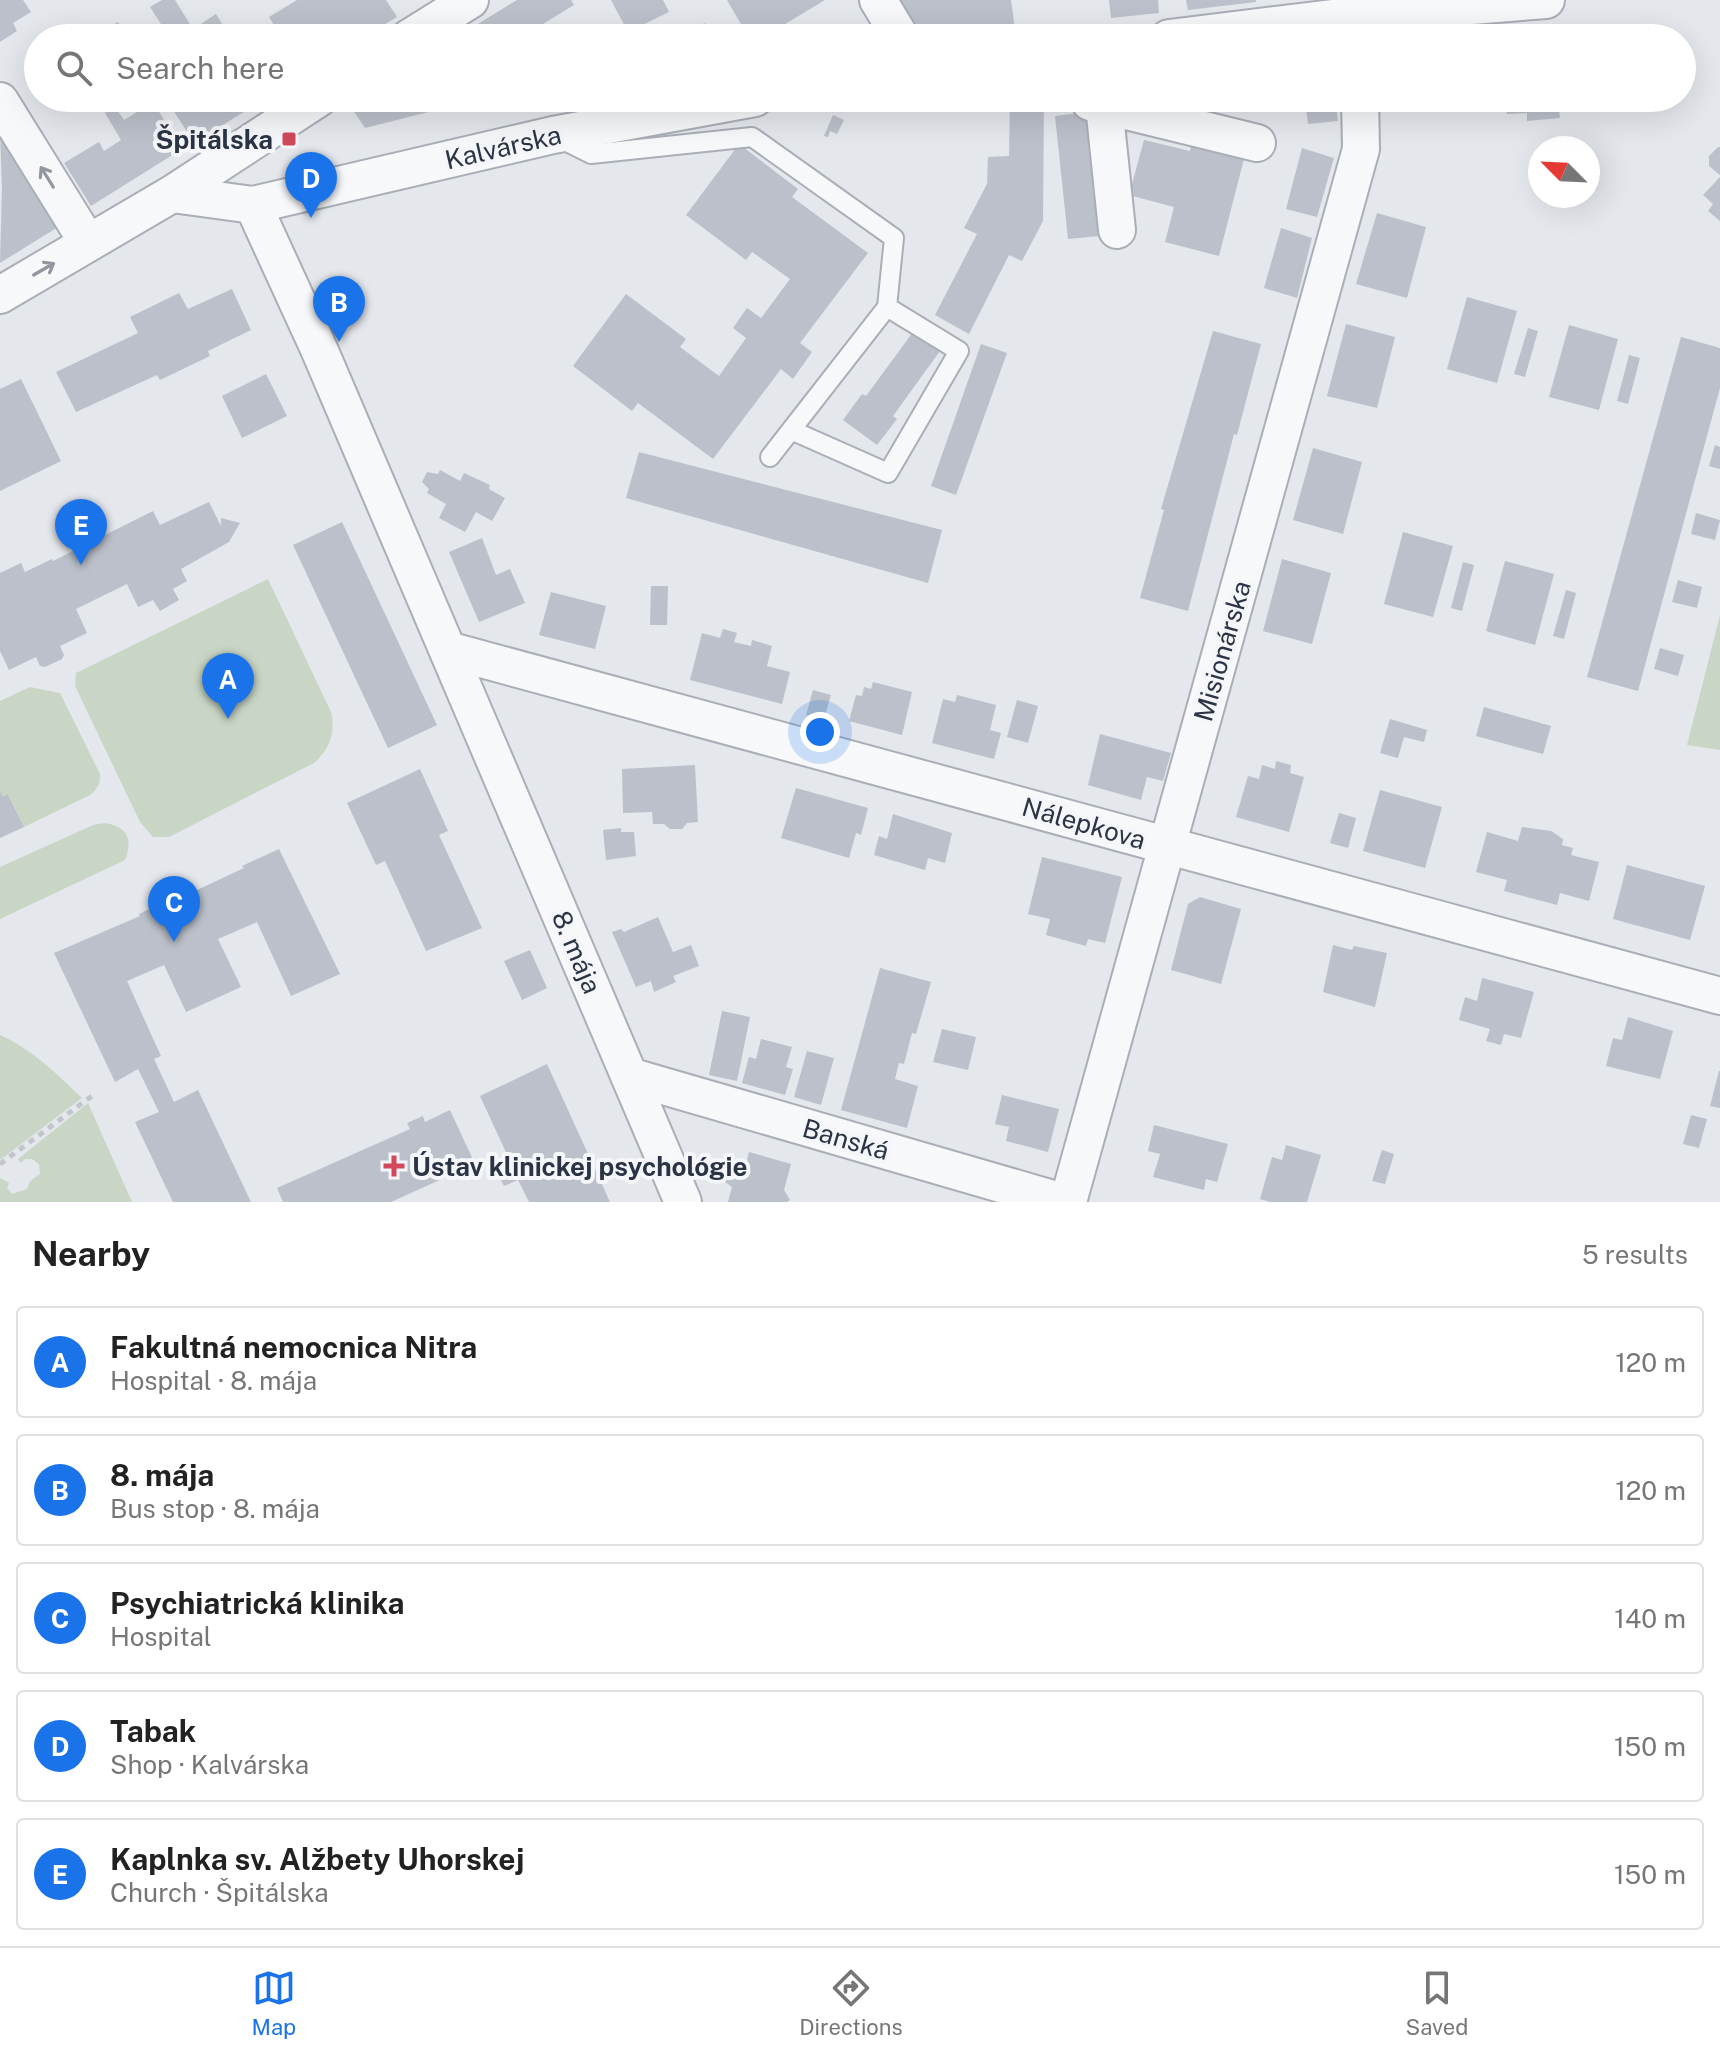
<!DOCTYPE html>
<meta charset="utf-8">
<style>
:root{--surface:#fff;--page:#f2f2f2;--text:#222;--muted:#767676;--line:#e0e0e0;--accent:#1a73e8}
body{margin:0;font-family:"Public Sans",sans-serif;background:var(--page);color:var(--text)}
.compass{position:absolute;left:1528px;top:136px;width:72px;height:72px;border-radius:50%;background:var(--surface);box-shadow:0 8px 32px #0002;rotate:294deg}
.you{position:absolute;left:820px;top:732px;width:28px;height:28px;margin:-20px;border:6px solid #fff;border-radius:50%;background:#1a73e8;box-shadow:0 0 0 12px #1a73e833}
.badge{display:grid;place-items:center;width:52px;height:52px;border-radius:50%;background:var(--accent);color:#fff;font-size:26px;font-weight:700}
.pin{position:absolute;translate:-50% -66px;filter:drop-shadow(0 2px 4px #0008)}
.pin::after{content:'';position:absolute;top:42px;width:28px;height:24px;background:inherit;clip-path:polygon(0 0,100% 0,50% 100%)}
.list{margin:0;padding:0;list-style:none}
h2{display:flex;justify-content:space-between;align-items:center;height:104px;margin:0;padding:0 32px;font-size:34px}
h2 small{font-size:26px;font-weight:400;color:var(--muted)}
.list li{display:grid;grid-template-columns:52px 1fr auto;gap:24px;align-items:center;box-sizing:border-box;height:112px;margin:0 16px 16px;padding:0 16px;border:2px solid var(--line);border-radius:8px}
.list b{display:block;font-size:30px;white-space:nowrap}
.list p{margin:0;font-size:26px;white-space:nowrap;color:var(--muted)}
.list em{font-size:26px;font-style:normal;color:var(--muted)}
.icon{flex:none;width:44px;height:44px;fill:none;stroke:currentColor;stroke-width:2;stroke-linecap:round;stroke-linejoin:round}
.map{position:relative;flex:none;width:1720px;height:1202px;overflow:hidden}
.search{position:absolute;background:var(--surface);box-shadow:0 8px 32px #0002;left:24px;right:24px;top:24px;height:88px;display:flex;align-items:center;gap:20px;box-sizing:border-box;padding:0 28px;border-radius:44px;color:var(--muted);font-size:30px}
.sheet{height:744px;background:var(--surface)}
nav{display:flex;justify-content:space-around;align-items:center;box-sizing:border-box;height:112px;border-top:2px solid var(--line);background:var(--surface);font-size:22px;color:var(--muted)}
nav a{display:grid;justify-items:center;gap:4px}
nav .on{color:var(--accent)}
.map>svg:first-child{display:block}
.green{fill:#c9d6c5}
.building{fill:#bbc0ca}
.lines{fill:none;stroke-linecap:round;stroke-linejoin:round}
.service-casing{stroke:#a9aeb7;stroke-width:22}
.minor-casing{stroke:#a9aeb7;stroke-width:40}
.path{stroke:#c2c5cb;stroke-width:5;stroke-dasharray:6 6;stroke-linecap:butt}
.service{stroke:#f7f8fa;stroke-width:18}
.minor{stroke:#f7f8fa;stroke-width:36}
.oneway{stroke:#9196a0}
.poi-dot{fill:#d1495b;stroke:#f4f6f9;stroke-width:3}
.labels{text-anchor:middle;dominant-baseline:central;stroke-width:8;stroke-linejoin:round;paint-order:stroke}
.poi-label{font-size:26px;font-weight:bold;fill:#2b3445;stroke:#f4f6f9;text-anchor:end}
.street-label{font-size:26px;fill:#2b3445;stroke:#f4f6f9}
</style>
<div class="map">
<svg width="1720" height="1202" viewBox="0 0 1720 1202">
<rect width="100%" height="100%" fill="#e4e7ec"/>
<path class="green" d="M 268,579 L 331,712 C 336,733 329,750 314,763 L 169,837 L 153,837 L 140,822 L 75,686 L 76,673 Z
M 1720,615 L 1720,750 L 1687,745 Z
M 30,687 L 60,693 L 100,774 C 101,784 97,789 90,795 L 24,827 L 9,795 L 3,797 L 0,790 L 0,701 Z
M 105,823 C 128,827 133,839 125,860 L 0,919 L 0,867 L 93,825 Z
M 0,1035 C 32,1049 57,1074 82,1098 L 0,1160 Z
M 88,1103 L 132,1202 L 0,1202 L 0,1178 L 9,1183 L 7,1188 L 12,1194 L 27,1189 L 30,1181 L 40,1174 L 39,1164 L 32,1159 L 25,1159 L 21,1163 L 18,1159 Z"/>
<path class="building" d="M 0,0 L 23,0 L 31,12 L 13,23 L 17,31 L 0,42 Z
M 162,0 L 175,0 L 193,29 L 216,14 L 231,38 L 170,38 L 150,7 Z
M 297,0 L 386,0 L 397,17 L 362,38 L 282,38 L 269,17 Z
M 517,0 L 571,0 L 574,5 L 520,38 L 455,38 Z
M 611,0 L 663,0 L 669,12 L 628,32 Z
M 727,0 L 825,0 L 762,38 L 749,38 Z
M 900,0 L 1011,0 L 1015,29 L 932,38 L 920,32 Z
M 1109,0 L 1158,0 L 1159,13 L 1111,18 Z
M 1186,0 L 1256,0 L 1256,2 L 1188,10 Z
M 118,22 L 128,38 L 109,38 L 104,30 Z
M 705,23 L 713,38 L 693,38 L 690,31 Z
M 174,98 L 266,98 L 194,143 L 168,102 Z
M 375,98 L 471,98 L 472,101 L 365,128 L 353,110 Z
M 493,98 L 543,98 L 543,99 L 500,111 Z
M 1010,98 L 1044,98 L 1043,221 L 1022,261 L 1009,255 L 969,334 L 935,315 L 977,234 L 964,228 L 987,184 L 988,157 L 1009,156 Z
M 1305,98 L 1335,98 L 1338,121 L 1308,124 Z
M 1383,98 L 1443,98 L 1444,106 L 1385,111 Z
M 1505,98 L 1558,98 L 1560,118 L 1527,121 L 1527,113 L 1507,114 Z
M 153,102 L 182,149 L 91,206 L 64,163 L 99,142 L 104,151 L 121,140 L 105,113 L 115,107 L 124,120 Z
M 1087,112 L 1100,236 L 1068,239 L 1055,116 Z
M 833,115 L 844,120 L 837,134 L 830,131 L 828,137 L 824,136 Z
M 0,134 L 58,227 L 0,263 L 2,188 Z
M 1144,140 L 1190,151 L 1191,145 L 1244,159 L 1219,256 L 1165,242 L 1174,207 L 1129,195 Z
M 739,144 L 798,189 L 792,197 L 868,253 L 800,343 L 812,352 L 793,379 L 781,369 L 713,459 L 638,403 L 632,411 L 573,366 L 626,294 L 686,339 L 680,347 L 719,376 L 746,338 L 733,328 L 747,308 L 761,318 L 790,279 L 752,252 L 746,260 L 686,215 Z
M 1718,147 L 1720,147 L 1720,175 L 1709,166 L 1709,156 Z
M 1302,148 L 1334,158 L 1317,217 L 1286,209 Z
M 1720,177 L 1720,221 L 1708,211 L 1713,204 L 1703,195 Z
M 1377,213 L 1426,227 L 1407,298 L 1356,284 Z
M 1281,228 L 1312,238 L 1297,298 L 1264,288 Z
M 232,289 L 251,330 L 208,351 L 210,356 L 160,380 L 157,375 L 76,412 L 56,372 L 138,333 L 130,317 L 179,293 L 188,309 Z
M 1467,297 L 1517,311 L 1497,383 L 1447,369 Z
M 1346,324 L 1395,337 L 1377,408 L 1327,396 Z
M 1569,325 L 1618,339 L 1599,410 L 1549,397 Z
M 1528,328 L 1538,331 L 1525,377 L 1514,374 Z
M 1213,331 L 1261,344 L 1237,435 L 1234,434 L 1188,611 L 1140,598 L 1164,510 L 1161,509 Z
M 913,332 L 940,351 L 893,416 L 897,419 L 877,445 L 843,420 L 862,394 L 866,396 Z
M 1681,337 L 1720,348 L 1720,388 L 1638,691 L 1587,677 Z
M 981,344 L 1007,353 L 956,495 L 931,486 Z
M 1629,355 L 1640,358 L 1628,404 L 1617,401 Z
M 266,374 L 287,416 L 242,438 L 222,396 Z
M 21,379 L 61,461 L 0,491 L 0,389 Z
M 1715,445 L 1720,447 L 1720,469 L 1709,466 Z
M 1313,448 L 1362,462 L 1343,534 L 1293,520 Z
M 639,452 L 942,530 L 928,583 L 626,498 Z
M 440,470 L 460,481 L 464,473 L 490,485 L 489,489 L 505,498 L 492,521 L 476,512 L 465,532 L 439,518 L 446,504 L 427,493 L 429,489 L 422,482 L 427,472 L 438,474 Z
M 209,502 L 221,526 L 221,518 L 240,523 L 229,542 L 181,569 L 187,581 L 173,589 L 179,600 L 160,611 L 153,600 L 138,607 L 127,584 L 76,609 L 87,633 L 60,646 L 64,655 L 62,659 L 45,667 L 40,666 L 36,657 L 9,670 L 0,651 L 0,573 L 21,563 L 25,572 L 52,559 L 53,561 L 153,511 L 160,525 Z
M 1696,513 L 1720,520 L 1715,540 L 1691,534 Z
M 342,522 L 437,725 L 388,748 L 293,545 Z
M 1403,532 L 1453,546 L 1433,617 L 1384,604 Z
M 482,538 L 496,575 L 510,569 L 525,603 L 479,622 L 449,552 Z
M 1282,559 L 1331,573 L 1312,644 L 1263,631 Z
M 1505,561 L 1554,574 L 1535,645 L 1486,631 Z
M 1463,562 L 1474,565 L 1462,611 L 1451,608 Z
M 1678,580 L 1702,587 L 1697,608 L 1672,602 Z
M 651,586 L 668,586 L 667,625 L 650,625 Z
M 1566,590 L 1576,593 L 1564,639 L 1553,636 Z
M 551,592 L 606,606 L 595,649 L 539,635 Z
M 723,629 L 737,633 L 734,642 L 751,646 L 752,640 L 772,646 L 767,666 L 790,672 L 782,704 L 690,680 L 702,633 L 720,638 Z
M 1660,648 L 1684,655 L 1678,676 L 1654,669 Z
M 873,682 L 912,692 L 902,735 L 849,721 L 856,695 L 862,696 L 864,687 L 871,689 Z
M 813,690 L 831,695 L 824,719 L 806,715 Z
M 957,695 L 996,705 L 990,730 L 1001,733 L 994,759 L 932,743 L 943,699 L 955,702 Z
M 1017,700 L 1038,706 L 1028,743 L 1007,737 Z
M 1484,707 L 1551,726 L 1543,754 L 1476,736 Z
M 1390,719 L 1427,730 L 1424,742 L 1404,737 L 1398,758 L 1380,753 Z
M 1100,734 L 1171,753 L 1163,781 L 1147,777 L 1141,800 L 1088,785 Z
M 1276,761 L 1291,765 L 1290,773 L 1304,777 L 1289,832 L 1236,817 L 1248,776 L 1259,779 L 1262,765 L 1275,769 Z
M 695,765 L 698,822 L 687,823 L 682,829 L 670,829 L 664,824 L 653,824 L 652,812 L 623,813 L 622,769 Z
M 420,769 L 448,831 L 439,835 L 482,928 L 426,951 L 385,861 L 376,865 L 347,803 Z
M 796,788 L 868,808 L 861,835 L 856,833 L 849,858 L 781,838 Z
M 0,790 L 3,797 L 8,794 L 24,827 L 0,838 Z
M 1380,790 L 1442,807 L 1425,868 L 1363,851 Z
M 1339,813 L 1356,818 L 1348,848 L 1330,843 Z
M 893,814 L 952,833 L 945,863 L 928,858 L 925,870 L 874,855 L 879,836 L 887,839 Z
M 1522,827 L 1551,831 L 1563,839 L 1562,845 L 1573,848 L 1571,855 L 1599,862 L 1589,901 L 1560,893 L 1557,905 L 1504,891 L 1507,880 L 1476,872 L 1487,832 L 1518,841 Z
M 621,828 L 621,832 L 634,832 L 636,856 L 606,860 L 603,830 Z
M 279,849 L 340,974 L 291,996 L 257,922 L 218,939 L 241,987 L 186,1012 L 164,965 L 127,981 L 161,1056 L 154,1059 L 174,1102 L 198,1090 L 251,1202 L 173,1202 L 135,1122 L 159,1112 L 138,1069 L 115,1082 L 54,953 L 140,916 L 139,914 L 193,888 L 195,891 L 244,868 L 242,866 Z
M 1042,857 L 1122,877 L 1105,943 L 1088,939 L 1086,946 L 1046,935 L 1050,919 L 1028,914 Z
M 1627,865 L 1705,886 L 1690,940 L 1613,919 Z
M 1200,897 L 1241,909 L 1221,984 L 1171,970 L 1188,904 Z
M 658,917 L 673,952 L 691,945 L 699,966 L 673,976 L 676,982 L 654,992 L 651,981 L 636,987 L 612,932 L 621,929 L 624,932 Z
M 1333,945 L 1352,950 L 1354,946 L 1387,953 L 1375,1007 L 1323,992 Z
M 530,950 L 547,988 L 522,1000 L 504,961 Z
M 880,968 L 931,982 L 916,1034 L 912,1033 L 904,1064 L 899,1063 L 895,1079 L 918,1086 L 907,1128 L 841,1110 Z
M 1482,978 L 1534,992 L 1521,1038 L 1504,1034 L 1501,1045 L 1486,1041 L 1490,1029 L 1459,1020 L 1465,997 L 1477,1001 Z
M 722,1011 L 750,1017 L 737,1081 L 709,1075 Z
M 1628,1017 L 1673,1031 L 1660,1079 L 1606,1066 L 1613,1038 L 1622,1040 Z
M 942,1029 L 976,1037 L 968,1070 L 933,1062 Z
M 761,1039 L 792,1047 L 786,1067 L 793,1069 L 785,1095 L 742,1083 L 749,1057 L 756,1059 Z
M 807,1051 L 834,1058 L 821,1105 L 794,1097 Z
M 547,1064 L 610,1202 L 529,1202 L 518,1180 L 504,1186 L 495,1168 L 510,1161 L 480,1096 Z
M 1719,1071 L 1720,1071 L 1720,1108 L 1710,1106 Z
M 1002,1095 L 1059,1109 L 1048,1152 L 1006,1141 L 1009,1127 L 995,1124 Z
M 450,1110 L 475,1164 L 391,1202 L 283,1202 L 277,1188 L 410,1129 L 407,1123 L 423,1116 L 425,1122 Z
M 1691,1115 L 1707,1119 L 1699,1148 L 1683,1144 Z
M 1154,1125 L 1228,1144 L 1217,1182 L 1206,1179 L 1204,1190 L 1153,1177 L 1160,1154 L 1148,1151 Z
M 1286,1145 L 1321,1155 L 1307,1202 L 1270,1202 L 1260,1199 L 1272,1157 L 1282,1160 Z
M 1382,1150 L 1394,1154 L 1385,1184 L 1372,1181 Z
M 749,1152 L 791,1164 L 784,1190 L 790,1200 L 787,1202 L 728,1202 L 732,1187 L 724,1181 L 723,1172 L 727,1165 L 746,1165 Z"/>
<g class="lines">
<defs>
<path id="service" d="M 559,138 L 591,154 L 752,137 L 894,238 L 887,307 L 770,457
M 791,430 L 888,473 L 959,351 L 887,307"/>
<path id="minor" d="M 878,0 L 901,38
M 409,38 L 470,0
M 1169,38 L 1358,15 L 1546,0
M 1088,98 L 1090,102 L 1257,143
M 0,101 L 88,243
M 1104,105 L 1117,230
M 172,194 L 253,205 L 553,135 L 755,98
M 253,205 L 319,349 L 683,1202
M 0,295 L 172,194 L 319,98
M 448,650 C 873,763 1296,881 1720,996
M 629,1076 L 1063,1202
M 1068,1202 L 1361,149 L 1360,98"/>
</defs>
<use href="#service" class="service-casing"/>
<use href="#minor" class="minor-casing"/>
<path class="path" d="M 0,1164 L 96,1093"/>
<use href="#service" class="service"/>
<use href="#minor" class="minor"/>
</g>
<defs><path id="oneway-shaft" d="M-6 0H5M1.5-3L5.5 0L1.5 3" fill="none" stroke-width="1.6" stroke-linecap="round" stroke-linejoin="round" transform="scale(2)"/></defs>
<g class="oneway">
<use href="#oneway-shaft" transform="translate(47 177) rotate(-122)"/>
<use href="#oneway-shaft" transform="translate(44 269) rotate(-30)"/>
</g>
<g class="poi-dot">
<rect x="281" y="131" width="16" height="16" rx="4"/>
<path d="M390 1154h8v8h8v8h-8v8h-8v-8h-8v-8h8z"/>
</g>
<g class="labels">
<g class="poi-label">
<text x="273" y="139">Špitálska</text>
<text x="412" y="1166" text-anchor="start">Ústav klinickej psychológie</text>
</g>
<g class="street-label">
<text transform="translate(503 147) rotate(-13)">Kalvárska</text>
<text transform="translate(1222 651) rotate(-74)">Misionárska</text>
<text transform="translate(1084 823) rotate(16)">Nálepkova</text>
<text transform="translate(577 952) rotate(67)">8. mája</text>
<text transform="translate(846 1139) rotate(16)">Banská</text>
</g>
</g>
</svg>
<svg class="compass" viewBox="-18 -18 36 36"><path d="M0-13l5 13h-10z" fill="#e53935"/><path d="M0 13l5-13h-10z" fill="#767676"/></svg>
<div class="you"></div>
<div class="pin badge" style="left:228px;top:719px">A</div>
<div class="pin badge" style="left:339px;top:342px">B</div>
<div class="pin badge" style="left:174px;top:942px">C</div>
<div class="pin badge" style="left:311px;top:218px">D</div>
<div class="pin badge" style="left:81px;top:565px">E</div>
<div class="search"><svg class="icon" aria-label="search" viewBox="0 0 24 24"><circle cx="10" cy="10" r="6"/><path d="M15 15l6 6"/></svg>Search here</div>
</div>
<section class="sheet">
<h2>Nearby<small>5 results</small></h2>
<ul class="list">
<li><span class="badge">A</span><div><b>Fakultná nemocnica Nitra</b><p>Hospital · 8. mája</p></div><em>120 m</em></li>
<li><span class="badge">B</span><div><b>8. mája</b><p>Bus stop · 8. mája</p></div><em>120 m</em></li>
<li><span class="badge">C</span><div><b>Psychiatrická klinika</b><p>Hospital</p></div><em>140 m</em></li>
<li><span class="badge">D</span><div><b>Tabak</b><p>Shop · Kalvárska</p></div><em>150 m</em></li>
<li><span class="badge">E</span><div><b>Kaplnka sv. Alžbety Uhorskej</b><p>Church · Špitálska</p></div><em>150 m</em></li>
</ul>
</section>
<nav>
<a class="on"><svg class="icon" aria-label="map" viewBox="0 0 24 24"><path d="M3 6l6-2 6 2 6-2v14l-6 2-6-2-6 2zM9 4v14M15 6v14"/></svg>Map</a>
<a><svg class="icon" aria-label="directions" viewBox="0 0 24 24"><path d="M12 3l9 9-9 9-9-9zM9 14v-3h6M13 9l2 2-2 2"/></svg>Directions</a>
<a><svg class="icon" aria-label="saved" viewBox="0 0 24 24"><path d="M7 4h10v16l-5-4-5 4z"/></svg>Saved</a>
</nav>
